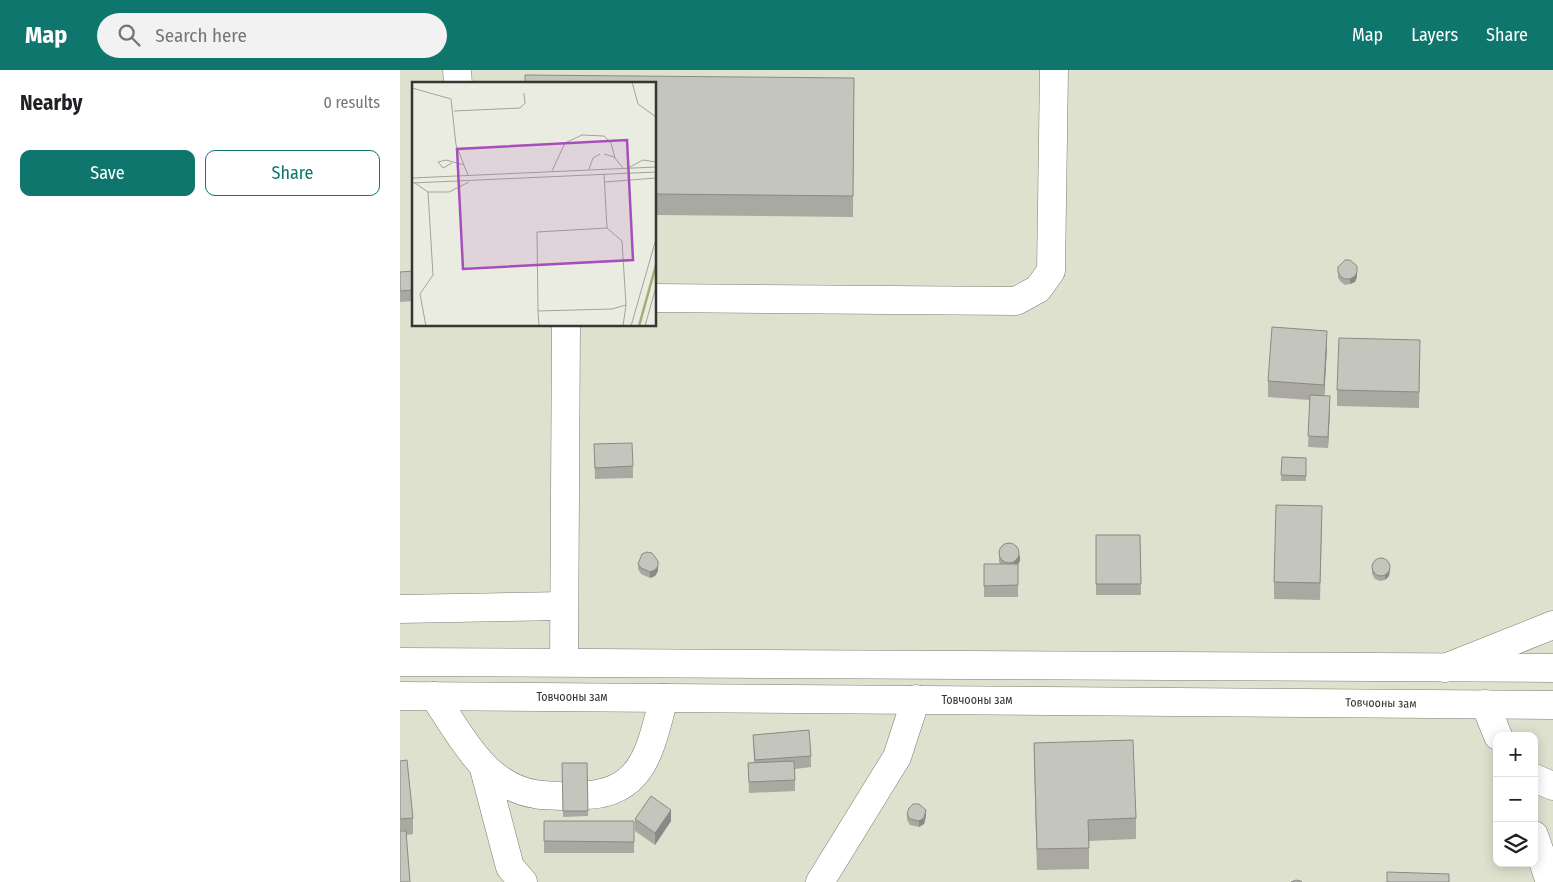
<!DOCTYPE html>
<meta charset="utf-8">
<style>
:root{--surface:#fff;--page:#f2f2f2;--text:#202124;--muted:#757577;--line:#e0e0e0;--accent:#0f766e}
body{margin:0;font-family:"Fira Sans Condensed",sans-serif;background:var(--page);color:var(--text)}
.controls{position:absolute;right:15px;bottom:15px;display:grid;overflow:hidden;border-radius:10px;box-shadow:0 2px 12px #0003}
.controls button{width:45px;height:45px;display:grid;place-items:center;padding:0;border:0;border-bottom:1px solid var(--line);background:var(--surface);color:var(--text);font:25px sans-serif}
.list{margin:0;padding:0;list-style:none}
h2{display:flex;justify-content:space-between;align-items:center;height:65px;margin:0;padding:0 20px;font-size:21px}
h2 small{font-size:16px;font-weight:400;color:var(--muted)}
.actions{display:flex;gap:10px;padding:15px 20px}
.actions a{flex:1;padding:11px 0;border:1px solid var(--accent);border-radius:10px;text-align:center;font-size:18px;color:var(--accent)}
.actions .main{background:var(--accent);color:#fff}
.icon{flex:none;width:28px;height:28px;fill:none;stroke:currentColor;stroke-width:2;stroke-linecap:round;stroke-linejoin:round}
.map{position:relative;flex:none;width:1153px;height:812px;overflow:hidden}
header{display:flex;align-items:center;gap:30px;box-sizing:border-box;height:70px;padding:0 25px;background:var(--accent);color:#fff}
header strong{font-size:24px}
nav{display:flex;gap:28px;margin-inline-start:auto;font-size:18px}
.search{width:350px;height:45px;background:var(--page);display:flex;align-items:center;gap:12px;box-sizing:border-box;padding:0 18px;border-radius:28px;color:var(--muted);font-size:19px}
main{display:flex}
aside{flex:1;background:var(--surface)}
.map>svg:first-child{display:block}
.built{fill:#dfe1cf;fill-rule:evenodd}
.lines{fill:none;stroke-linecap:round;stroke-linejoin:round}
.minor-casing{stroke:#7c7d74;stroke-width:29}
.highway-casing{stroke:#7c7d74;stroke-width:29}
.minor{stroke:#fff;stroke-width:28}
.highway{stroke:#fff;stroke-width:28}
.wall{fill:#a9a9a2}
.shaded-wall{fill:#898a84}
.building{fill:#c4c5bc;stroke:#898a84}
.labels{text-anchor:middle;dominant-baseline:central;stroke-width:4.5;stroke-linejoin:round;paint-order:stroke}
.street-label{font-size:12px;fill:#363632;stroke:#fff}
.inset-river{fill:none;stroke:#a8ab75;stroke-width:2.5}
.inset-road{fill:none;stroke:#a2a39b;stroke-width:1}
.view{fill:#a84eba;fill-opacity:0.15;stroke:#a84eba;stroke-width:2.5}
.inset-edge{fill:none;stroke:#363632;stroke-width:2.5}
</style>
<header>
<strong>Map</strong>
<div class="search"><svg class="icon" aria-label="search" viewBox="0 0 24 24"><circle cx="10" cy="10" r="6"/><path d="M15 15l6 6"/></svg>Search here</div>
<nav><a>Map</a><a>Layers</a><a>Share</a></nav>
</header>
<main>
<aside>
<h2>Nearby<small>0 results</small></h2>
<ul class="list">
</ul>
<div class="actions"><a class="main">Save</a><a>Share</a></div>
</aside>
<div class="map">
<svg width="1153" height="812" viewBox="0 0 1153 812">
<rect width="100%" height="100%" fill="#eaebe1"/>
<path class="built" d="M 0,0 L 1153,0 L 1153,812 L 0,812 ZM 14,14 L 255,14 L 255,255 L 14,255 ZM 1097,666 L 1134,666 L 1134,793 L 1097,793 Z"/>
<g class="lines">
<defs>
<path id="minor" d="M 57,0 L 58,14
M 255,228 L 616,231 L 638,219 L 651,201 L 654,0
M 0,539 L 164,536
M 164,592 L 166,255
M 1045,598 L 1153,555
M 34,626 C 60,664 84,716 135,724 C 144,726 153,725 162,726
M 1085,634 L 1098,666
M 83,695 L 110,797 L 123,812
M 1134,708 L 1153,716
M 187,725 C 246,722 251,674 264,628
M 1134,765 L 1150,812
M 420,812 L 497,687 L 516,629"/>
<path id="highway" d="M 0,592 L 1153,598
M 0,626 L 1153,635"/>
</defs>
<use href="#minor" class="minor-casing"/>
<use href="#highway" class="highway-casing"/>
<use href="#minor" class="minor"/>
<use href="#highway" class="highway"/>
</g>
<path class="wall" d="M 454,8 L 453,147 L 255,145 L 255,14 Z
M 938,197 L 957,207 L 955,212 L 950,214 L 945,215 L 941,212 L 938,208 Z
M 14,201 L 14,231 L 0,232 L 0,202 Z
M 927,277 L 924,326 L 930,337 L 928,378 L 908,377 L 910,330 L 868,327 L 868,311 Z
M 1020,287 L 1019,338 L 937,336 L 937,320 Z
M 194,374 L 233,396 L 233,408 L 195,409 Z
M 882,387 L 906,388 L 906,411 L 881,411 Z
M 922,453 L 920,530 L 874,529 L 874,512 Z
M 696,465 L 740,465 L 741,525 L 696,525 Z
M 599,481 L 620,491 L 618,494 L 618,527 L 584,527 L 584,494 L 600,494 L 599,492 Z
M 238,494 L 258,496 L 258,501 L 255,506 L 250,508 L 241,504 L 238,499 Z
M 972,498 L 990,501 L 989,506 L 985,510 L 980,511 L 975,509 L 972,504 Z
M 353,665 L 411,686 L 411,697 L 395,699 L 395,721 L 349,723 L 348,693 L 354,692 Z
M 634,673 L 736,748 L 736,769 L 689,771 L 689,799 L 637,800 L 634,694 Z
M 0,691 L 13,748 L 13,764 L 7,765 L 0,812 Z
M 162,693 L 187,693 L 188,746 L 163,747 Z
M 507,744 L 526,746 L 524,754 L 519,757 L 510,755 L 507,750 Z
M 235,749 L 271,751 L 255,775 L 235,761 Z
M 144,751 L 234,751 L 234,783 L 144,783 Z"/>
<path class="shaded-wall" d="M 957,202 L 957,207 L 955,212 L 950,214 L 950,209 Z
M 927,261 L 927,277 L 924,331 L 924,315 Z
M 930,326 L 930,337 L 928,378 L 928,367 Z
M 620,485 L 620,491 L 617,496 L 613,499 L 613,493 Z
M 258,491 L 258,501 L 255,506 L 250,508 L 250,502 Z
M 990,495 L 989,506 L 985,510 L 985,505 Z
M 271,740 L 271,751 L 255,775 L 255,763 Z
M 526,740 L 526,746 L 524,754 L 519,757 L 519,751 Z"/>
<path class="building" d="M 125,5 L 454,8 L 453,126 L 255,124 L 255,14 L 125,14 Z
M 945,190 L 950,190 L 957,196 L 957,202 L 955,206 L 950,209 L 945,209 L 941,207 L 938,202 L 938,197 Z
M 14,201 L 14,220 L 0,221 L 0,202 Z
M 872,257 L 927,261 L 924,315 L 868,311 Z
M 939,268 L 1020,270 L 1019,322 L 937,320 Z
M 910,325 L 930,326 L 928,367 L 908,366 Z
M 232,373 L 233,396 L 195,398 L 194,374 Z
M 882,387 L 906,388 L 906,406 L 881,405 Z
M 876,435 L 922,436 L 920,513 L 874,512 Z
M 696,465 L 740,465 L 741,514 L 696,514 Z
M599 483a10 10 0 1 1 20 0a10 10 0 1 1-20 0Z
M 247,482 L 252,483 L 258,491 L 258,496 L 255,500 L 250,502 L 241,498 L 238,494 L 242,484 Z
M972 497a9 9 0 1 1 18 0a9 9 0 1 1-18 0Z
M 584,494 L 618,494 L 618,515 L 584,516 Z
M 409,660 L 411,686 L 355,690 L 353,665 Z
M 733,670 L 736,748 L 688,750 L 689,778 L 637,779 L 634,673 Z
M 7,690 L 13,748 L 0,749 L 0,691 Z
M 394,691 L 395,710 L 349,712 L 348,693 Z
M 162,693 L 187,693 L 188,741 L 163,741 Z
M 251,726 L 271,740 L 255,763 L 235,749 Z
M 513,734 L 519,734 L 526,740 L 524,748 L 519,751 L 510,749 L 507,744 L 509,738 Z
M 144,751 L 234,751 L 234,772 L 144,771 Z
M 0,761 L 6,761 L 10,812 L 0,812 Z
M 987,802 L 1049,804 L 1049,812 L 987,812 Z
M 896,810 L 901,811 L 902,812 L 891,812 Z"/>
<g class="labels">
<g class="street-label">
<text x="172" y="627">Товчооны зам</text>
<text x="577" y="630">Товчооны зам</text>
<text transform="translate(981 633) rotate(1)">Товчооны зам</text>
</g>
</g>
<g transform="translate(12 12)">
<rect width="244" height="244" fill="#eaebe1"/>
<path class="inset-river" d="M 227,244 L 244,183"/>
<path class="inset-road" d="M 220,0 L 226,22 L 244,35M 0,6 L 39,17 L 44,63 L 56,93M 42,29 L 108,26 L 113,21 L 112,11M 192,72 L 202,75 L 211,86M 40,81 L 31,86 L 26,80 L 34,78 L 52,83M 216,86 L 231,78 L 244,80M 177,87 L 181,76 L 188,72M 140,89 L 153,61 L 170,53 L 192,54 L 199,61 L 203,76M 192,92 L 195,146 L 210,159 L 214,223 L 200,227 L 126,229 L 125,150 L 195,146M 0,96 L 244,85M 193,100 L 244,96M 0,101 L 244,90M 3,101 L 16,110 L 37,110 L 57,100M 126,229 L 127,244M 14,244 L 8,212 L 21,193 L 16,110M 211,244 L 214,223M 219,244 L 244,157M 233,244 L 244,205"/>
<path class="view" d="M 215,58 L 221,178 L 51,187 L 45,67 Z"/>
<rect width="244" height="244" class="inset-edge"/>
</g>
</svg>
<div class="controls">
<button>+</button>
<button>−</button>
<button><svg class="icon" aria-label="layers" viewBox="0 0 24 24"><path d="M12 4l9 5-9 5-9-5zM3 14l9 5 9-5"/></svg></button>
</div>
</div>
</main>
